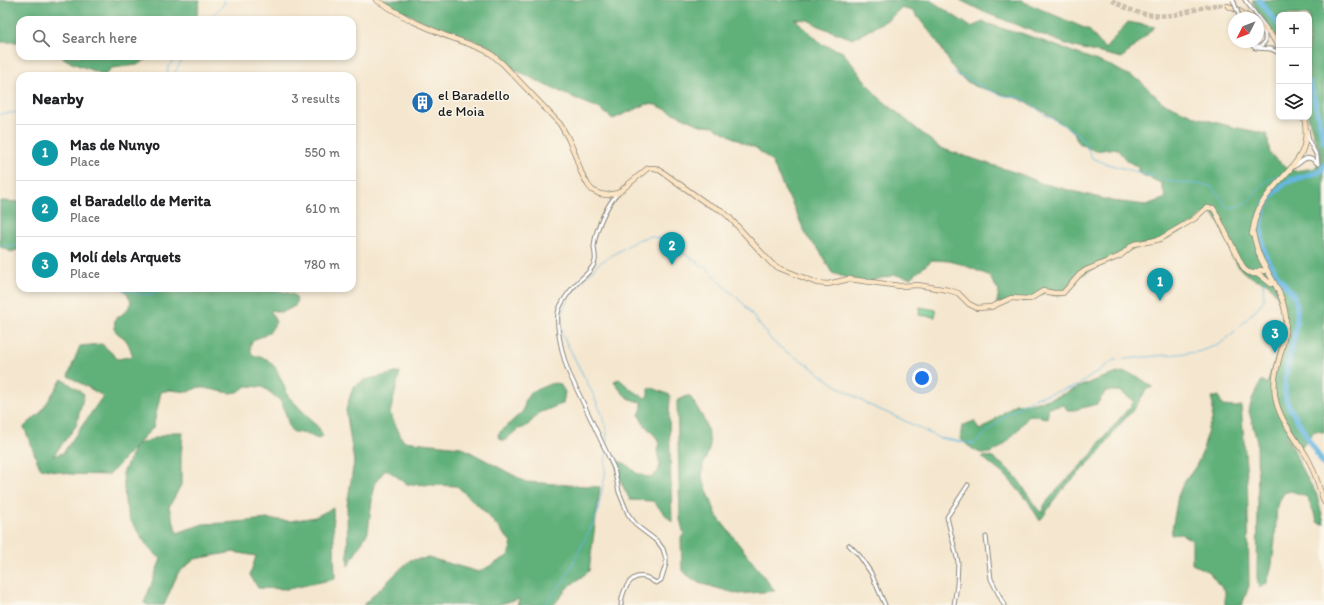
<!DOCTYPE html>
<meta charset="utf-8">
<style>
:root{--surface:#fff;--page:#f6f6f6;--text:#202124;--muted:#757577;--line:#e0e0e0;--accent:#111827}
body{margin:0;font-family:Itim,sans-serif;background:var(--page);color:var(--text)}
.controls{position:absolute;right:12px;top:12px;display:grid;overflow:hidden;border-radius:8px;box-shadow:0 2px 6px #0003}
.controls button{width:36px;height:36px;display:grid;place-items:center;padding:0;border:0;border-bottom:1px solid var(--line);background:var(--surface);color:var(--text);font:20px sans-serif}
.compass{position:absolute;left:1228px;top:12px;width:36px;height:36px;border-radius:50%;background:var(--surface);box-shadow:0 2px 6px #0003;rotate:228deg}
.you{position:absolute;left:922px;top:378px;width:14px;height:14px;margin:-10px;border:3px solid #fff;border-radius:50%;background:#1a73e8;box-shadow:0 0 0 6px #1a73e833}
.badge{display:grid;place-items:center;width:26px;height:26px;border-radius:50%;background:var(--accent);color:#fff;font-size:13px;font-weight:700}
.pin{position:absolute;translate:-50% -33px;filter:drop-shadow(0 1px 2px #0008)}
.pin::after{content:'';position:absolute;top:21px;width:14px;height:12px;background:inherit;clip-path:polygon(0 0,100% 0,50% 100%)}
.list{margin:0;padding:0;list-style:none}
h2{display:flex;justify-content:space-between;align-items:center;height:52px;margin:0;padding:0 16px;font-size:17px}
h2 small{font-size:13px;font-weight:400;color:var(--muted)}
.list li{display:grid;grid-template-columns:26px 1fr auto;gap:12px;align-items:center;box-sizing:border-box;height:56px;padding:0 16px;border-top:1px solid var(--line)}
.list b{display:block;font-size:15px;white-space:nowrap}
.list p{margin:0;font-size:13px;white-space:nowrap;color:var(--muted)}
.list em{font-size:13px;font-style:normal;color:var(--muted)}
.icon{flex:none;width:22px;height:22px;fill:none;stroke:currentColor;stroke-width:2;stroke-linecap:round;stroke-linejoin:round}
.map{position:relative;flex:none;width:1324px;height:605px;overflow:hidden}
.search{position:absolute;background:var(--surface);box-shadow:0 2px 6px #0003;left:16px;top:16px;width:340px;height:44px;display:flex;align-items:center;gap:10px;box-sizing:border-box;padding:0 14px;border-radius:12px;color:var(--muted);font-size:15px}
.panel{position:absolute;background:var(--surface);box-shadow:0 2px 6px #0003;left:16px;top:72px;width:340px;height:220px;border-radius:12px}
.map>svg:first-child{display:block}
.green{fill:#76cc90;stroke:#497456}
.forest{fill:#60b07a;stroke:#3e664b;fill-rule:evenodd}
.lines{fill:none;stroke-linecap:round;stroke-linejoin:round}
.stream{stroke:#66b7e1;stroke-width:1}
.river{stroke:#66b7e1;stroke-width:5.5}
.secondary-tunnel{stroke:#cabeab;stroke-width:4.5;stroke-dasharray:4.5 2;stroke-linecap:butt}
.street-casing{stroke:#888276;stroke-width:5}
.secondary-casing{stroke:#888276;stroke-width:6}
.street{stroke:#fff;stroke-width:3}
.secondary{stroke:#fce5c4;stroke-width:4.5}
.street-bridge-casing{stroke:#888276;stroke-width:5;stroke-linecap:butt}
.street-bridge{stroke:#fff;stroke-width:3}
.labels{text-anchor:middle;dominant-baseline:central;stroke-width:3;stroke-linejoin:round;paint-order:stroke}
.poi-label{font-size:14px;fill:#1c1c1c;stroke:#fbf7ec;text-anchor:start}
</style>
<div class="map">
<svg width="1324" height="605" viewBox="0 0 1324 605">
<rect width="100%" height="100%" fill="#fbf7ec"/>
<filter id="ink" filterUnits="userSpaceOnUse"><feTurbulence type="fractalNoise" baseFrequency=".025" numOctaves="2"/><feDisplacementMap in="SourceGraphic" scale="8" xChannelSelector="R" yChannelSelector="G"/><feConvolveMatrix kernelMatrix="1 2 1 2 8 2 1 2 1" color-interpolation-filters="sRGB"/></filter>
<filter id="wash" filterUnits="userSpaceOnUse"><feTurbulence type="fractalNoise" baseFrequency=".012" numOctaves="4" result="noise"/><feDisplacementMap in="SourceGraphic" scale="16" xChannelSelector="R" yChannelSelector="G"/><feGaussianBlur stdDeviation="0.9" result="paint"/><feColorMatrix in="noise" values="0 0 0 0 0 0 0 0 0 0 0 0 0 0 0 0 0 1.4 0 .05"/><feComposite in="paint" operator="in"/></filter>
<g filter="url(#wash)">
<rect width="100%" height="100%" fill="#f5e7cf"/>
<path class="green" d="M 920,307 L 936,310 L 935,317 L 919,315 Z"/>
<path class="forest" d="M 0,0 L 200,0 L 196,20 L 20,20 L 20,42 L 0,42 Z
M 382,0 L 930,0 L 971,27 L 983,22 L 1013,32 L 1021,33 L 1111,66 L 1140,81 L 1162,102 L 1199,118 L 1233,127 L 1267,134 L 1270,154 L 1287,168 L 1294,171 L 1315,168 L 1320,161 L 1320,153 L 1308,117 L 1309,15 L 1279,15 L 1279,40 C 1270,26 1257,16 1252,0 L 1324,0 L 1324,432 L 1314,431 L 1299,450 L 1285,438 L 1282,437 L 1293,447 L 1300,466 L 1317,495 L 1324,524 L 1318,523 L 1307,497 L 1291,491 L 1284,493 L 1277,505 L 1275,539 L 1272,565 L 1267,583 L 1259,588 L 1257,577 L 1258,506 L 1257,442 L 1249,411 L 1252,399 L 1262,380 L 1267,384 C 1277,354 1296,312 1269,285 C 1267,283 1264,282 1261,281 C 1252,278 1244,274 1238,266 C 1233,259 1231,249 1228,241 C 1223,230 1218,220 1211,211 C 1203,213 1199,220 1193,224 C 1179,233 1155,245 1139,245 L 1080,276 L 1069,291 L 1062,294 L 1057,296 L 1045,293 L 1024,301 L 1013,300 L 996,307 L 999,291 L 988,275 L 961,264 L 949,261 L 932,260 L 911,278 L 895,275 L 862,283 L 832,273 L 819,250 L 807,237 L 791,201 L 786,193 L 772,162 L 756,148 L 745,144 L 713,126 L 700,125 L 656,105 L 647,104 L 613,119 L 600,109 L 547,86 L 512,68 L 493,48 L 456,33 L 443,31 L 398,9 ZM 901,8 L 913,11 L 937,41 L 950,63 L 959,76 L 974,86 L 1020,99 L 1044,112 L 1074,132 L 1078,143 L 1095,151 L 1116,148 L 1127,161 L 1138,167 L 1138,173 L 1161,183 L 1166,198 L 1146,205 L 1112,201 L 1041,183 L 1020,174 L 940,148 L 876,95 L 843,52 L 822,44 L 795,19 L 808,20 L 821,27 L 853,39 L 889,19 Z
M 960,0 L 1023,0 L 1024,2 L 1089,30 L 1105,49 L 1128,22 L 1155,27 L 1122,58 L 1074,47 L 986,13 Z
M 60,56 L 152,56 L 137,65 L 112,68 L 105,75 L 72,63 Z
M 0,201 L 20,202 L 20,249 L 11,252 L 4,248 L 0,247 Z
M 121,288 L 268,288 L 292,294 L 295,296 L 297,300 L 295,306 L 283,312 L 279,312 L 272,310 L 271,312 L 276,322 C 274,325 272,330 268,333 C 260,340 246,336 252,355 L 267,359 L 275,367 L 282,381 L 288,396 L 319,428 L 323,436 L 318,439 L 307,434 L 294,432 L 290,429 L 282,402 L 267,390 L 262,387 L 246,386 L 238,392 L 230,393 L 199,387 L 188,392 L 170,390 L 161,392 L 153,428 L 136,445 L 172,432 L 183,432 L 181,457 L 181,485 L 169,507 L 177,533 L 203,524 L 225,523 L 268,519 L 290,521 L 315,517 L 333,508 L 335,579 L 288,589 L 258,588 L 250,575 L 256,556 L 234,552 L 195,559 L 178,573 L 164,605 L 148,605 L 144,603 L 161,559 L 148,547 L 129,518 L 125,502 L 123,473 L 135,447 L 109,475 L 70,474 L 40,468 L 24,427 L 41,412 L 62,379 L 84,394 L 76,426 L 53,456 L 63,453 L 103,396 L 68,376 L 80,346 L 102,344 L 118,359 L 133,356 C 131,351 129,344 126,340 C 117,331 113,335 115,319 C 123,314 128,311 131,302 L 127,293 Z
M 400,372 L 390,413 L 403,441 L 461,447 L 526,482 L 600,487 L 589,571 L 567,588 L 554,605 L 517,605 L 519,599 L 496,605 L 363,605 L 410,560 L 430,558 L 479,572 L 508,556 L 512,543 L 483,510 L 457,486 L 407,484 L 386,469 L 374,484 L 368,532 L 348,566 L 347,506 L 354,462 L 346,410 L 353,387 L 365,380 Z
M 1122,372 L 1137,376 L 1153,387 L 1147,389 L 1134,409 L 1114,431 L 1098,454 L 1059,493 L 1040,521 L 1028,501 L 1007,477 L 982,457 C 989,455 993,458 999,462 C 1005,467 1011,471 1016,477 C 1025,488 1031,502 1041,513 L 1045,504 L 1056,491 L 1092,454 L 1100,442 L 1134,402 L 1120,391 L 1106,391 L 1097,404 L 1074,410 L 1067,410 L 1064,405 L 1049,408 L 1047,418 L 1030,415 C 1018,427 999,461 978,452 C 972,449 965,443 960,439 L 962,426 L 974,421 L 979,430 L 985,427 L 1015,404 L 1034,403 L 1056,397 L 1098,379 Z
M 619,379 L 632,390 L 645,398 L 648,396 L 648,389 L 650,387 L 670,395 L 669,416 L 672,522 L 653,501 L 630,500 L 618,476 L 616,460 L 626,464 L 636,473 L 644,476 L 649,477 L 652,477 L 658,472 L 660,465 L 657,451 L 659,442 L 656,437 L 643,423 L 639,415 L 642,408 L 642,402 C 628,401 621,393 614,381 Z
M 556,383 L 560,384 L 565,392 L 563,404 C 555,405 548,411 540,412 L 528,425 L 523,428 L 518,429 L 504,441 L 499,438 L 498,434 L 523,411 L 526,399 L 531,392 L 550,384 Z
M 687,396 L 690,396 L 702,416 L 706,425 L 709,437 L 710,445 L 708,453 L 703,464 L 702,477 L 717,516 L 775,591 L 738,594 L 699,583 L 687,575 L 682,569 L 681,537 L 684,535 L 680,519 L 677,401 Z
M 1219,396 L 1222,406 L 1236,407 L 1241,406 L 1247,476 L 1248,510 L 1249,586 L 1242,605 L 1225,605 L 1225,590 L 1219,585 L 1209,572 L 1192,564 L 1192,540 L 1181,534 L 1171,535 L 1178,496 L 1183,484 L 1196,466 L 1203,451 L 1208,428 L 1212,420 L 1213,405 L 1211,398 Z"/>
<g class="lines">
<path class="stream" d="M 211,20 L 212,16 L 225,3 L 224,0
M 954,73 L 970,80 L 988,90 L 1004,96 L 1018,97 L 1026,100 L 1045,115 L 1064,125 L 1076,133 L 1084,141 L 1092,158 L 1104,163 L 1174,182 L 1205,185 L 1212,187 L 1228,208 C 1256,207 1258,177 1282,175
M 167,76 L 168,67 L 177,56
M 173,76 L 184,56
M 0,114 L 20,112
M 1288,177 L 1294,179
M 0,246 L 20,246
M 1272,273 L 1275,270
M 1267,278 L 1268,278
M 118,288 C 133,293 151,300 165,288
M 1238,328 L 1249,317 L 1264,300 L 1263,283 L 1265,281
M 606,448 L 607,432 L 604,419 L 593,394 L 562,334 L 561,316 L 569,296 L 598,264 L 637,240 L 650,236 L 665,240 L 710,271 L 725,287 L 743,303 L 773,342 L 788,353 L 804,362 L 834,384 L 869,405 L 901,419 L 939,438 L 974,444 L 1009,413 L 1035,398 L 1077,386 L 1114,360 L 1198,352 L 1220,344 L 1235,331
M 544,605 L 565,579 L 597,515 L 605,475 L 606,453"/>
<path class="river" d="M 1259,0 L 1268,12 L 1279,25
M 1309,82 L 1313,94 L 1324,142
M 1324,165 L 1321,171 C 1310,176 1297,177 1286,183 C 1274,191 1263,205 1262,220 C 1259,243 1265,257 1278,276 C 1288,290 1297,293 1297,312 C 1298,333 1289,355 1286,375 C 1285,383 1284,391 1286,399 C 1289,409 1296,417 1301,426 C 1308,439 1316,452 1324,465"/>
</g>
</g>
<g filter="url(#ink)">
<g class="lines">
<path class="secondary-tunnel" d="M 1112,0 C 1132,14 1159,19 1183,13 C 1198,10 1212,2 1228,6"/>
<defs>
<path id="street" d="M 1245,0 L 1267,29
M 1249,42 L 1255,48 L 1271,49 L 1279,53
M 1251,42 L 1257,46 L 1261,46 L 1265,42 L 1265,35 L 1261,28
M 1307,130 L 1309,141 L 1317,156 L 1318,164
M 1293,167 C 1303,162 1306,152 1318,164
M 618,193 C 606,206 596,228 594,246 C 594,250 596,256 595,261 C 593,270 584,276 578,282 C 571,289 560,303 558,313 C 556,329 563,358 569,373 L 614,468 L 619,492 L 628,514 L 637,526 L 658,542 L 663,549 L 666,559 L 666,564 L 661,580 L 656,583 C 652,581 649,578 645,577 C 629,573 622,593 621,605
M 986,537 L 991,579 L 1004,605
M 849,545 L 859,555 L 871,573 L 885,605
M 954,605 L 957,585 L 958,562 L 947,517 L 968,485"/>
<path id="secondary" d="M 376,0 L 410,20 L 444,35 L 480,48 L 490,53 L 503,64 L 560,124 L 568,138 L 575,154 L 581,172 L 588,185 L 592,190 L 600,194 L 607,195 L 618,193 L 648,168 L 655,168 L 661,171 L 706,203 L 721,210 L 729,217 L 772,264 L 779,268 L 817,283 L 828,284 L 849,279 L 900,286 L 918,285 L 948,290 L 958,293 L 969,304 L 977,308 L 991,307 L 1011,298 L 1030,299 L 1043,291 L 1054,293 L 1063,293 L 1080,274 L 1086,270 L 1120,256 L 1134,244 L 1152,241 L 1160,239 L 1194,219 L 1206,208 L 1213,208 L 1215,211 L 1244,269 L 1248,272 L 1260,275 L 1271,284
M 1228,6 L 1239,11 L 1251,18
M 1258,23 L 1271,35 L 1279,47
M 1253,233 C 1255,241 1257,250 1261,259 C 1271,279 1285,296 1286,320 C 1287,348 1269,372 1276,401 C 1281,422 1296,438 1307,457 C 1315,471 1319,487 1324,502
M 1252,234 C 1254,224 1255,214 1261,205 C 1280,171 1314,163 1304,117
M 1253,274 L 1260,270 L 1264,271"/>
</defs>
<use href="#street" class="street-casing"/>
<use href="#secondary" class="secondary-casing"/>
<use href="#street" class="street"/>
<use href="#secondary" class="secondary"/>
<defs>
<path id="street-bridge" d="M 1233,0 L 1240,18"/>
</defs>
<use href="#street-bridge" class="street-bridge-casing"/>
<use href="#street-bridge" class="street-bridge"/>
</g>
</g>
<defs>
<symbol id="building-disc" viewBox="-11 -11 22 22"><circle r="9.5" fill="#1f6fb2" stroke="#fbf7ec"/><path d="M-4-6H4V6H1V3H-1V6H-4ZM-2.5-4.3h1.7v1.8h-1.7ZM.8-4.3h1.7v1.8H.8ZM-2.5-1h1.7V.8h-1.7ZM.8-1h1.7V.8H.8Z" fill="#fff"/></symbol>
</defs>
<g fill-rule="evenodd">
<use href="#building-disc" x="410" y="90" width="25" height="25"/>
</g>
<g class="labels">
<g class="poi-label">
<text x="438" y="95">el Baradello<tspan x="438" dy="16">de Moia</tspan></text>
</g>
</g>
</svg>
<div class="controls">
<button>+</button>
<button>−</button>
<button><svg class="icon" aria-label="layers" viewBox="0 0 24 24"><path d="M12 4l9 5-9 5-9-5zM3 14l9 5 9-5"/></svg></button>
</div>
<svg class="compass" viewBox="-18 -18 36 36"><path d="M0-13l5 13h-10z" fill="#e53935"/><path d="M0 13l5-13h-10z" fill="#757577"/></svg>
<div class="you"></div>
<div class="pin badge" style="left:1160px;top:301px;background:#0f9aa8">1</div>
<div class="pin badge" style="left:672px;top:265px;background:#0f9aa8">2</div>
<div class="pin badge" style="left:1275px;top:353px;background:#0f9aa8">3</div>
<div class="search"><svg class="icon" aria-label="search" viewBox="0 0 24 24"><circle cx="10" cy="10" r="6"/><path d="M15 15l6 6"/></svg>Search here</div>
<section class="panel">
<h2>Nearby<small>3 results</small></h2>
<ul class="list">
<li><span class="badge" style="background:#0f9aa8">1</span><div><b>Mas de Nunyo</b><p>Place</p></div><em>550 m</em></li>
<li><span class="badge" style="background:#0f9aa8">2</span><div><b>el Baradello de Merita</b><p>Place</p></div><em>610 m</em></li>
<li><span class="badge" style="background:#0f9aa8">3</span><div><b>Molí dels Arquets</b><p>Place</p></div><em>780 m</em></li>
</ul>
</section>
</div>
